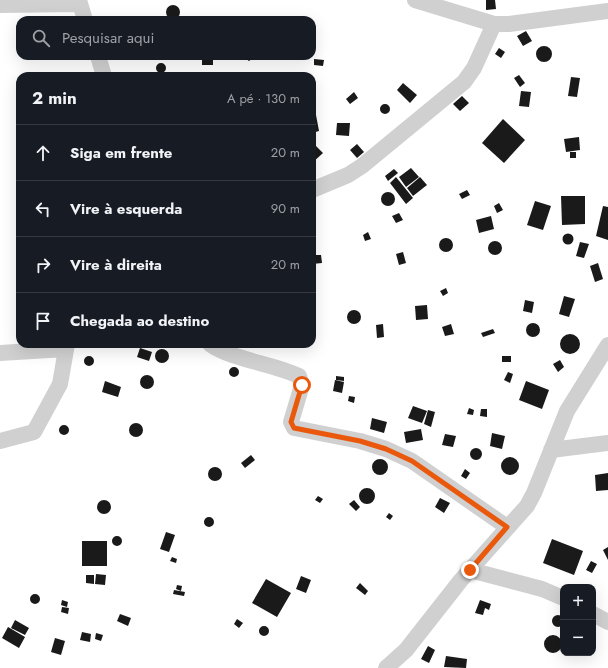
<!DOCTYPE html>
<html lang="pt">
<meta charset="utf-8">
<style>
:root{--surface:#171b24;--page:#242831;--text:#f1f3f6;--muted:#9ea1a6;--line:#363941}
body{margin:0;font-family:Jost,sans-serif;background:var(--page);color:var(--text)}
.controls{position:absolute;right:12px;bottom:12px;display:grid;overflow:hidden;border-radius:8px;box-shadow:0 4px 16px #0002}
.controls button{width:36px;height:36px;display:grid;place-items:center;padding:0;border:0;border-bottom:1px solid var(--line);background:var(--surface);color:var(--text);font:20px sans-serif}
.stop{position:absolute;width:12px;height:12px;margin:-9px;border:3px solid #ea580c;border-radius:50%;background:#fff}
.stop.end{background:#ea580c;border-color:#fff;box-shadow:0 1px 4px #0008}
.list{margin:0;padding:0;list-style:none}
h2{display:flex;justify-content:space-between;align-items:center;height:52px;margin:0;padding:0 16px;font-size:17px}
h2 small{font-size:13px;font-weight:400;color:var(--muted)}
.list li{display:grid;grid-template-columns:26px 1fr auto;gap:12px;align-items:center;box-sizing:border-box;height:56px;padding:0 16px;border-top:1px solid var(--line)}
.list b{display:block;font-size:15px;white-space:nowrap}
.list em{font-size:13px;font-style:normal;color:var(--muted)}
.icon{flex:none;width:22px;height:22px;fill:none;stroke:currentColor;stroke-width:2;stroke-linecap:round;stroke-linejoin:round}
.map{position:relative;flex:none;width:608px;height:668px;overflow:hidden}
.search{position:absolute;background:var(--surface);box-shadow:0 4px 16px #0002;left:16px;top:16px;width:300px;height:44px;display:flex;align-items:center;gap:10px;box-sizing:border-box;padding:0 14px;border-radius:12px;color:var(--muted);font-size:15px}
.panel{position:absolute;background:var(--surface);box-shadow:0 4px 16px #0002;left:16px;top:72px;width:300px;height:276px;border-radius:12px}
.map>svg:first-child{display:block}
.building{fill:#1a1a1a}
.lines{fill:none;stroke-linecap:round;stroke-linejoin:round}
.minor{stroke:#d0d0d0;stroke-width:16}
.route{stroke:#ea580c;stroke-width:5}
</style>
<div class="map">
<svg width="608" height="668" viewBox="0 0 608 668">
<rect width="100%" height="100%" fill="#fff"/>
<path class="building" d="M 486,0 L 495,0 L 496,9 L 486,10 Z
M166 12a7 7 0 1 1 14 0a7 7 0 1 1-14 0Z
M 526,31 L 532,41 L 523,46 L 517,36 Z
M536 54a8 8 0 1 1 16 0a8 8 0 1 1-16 0Z
M 499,48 L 505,52 L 501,58 L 495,54 Z
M 202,56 L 213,56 L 213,65 L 202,65 Z
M 242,56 L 256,56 L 249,61 Z
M 314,59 L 324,60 L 323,66 L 314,65 Z
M156 68a5 5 0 1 1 10 0a5 5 0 1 1-10 0Z
M 519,75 L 525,83 L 520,87 L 514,78 Z
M 571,77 L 580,78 L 577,97 L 568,96 Z
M 403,83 L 417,95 L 410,103 L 397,90 Z
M 521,91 L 531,92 L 529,107 L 519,106 Z
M 354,92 L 358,98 L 350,104 L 346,99 Z
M 462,96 L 469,103 L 460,111 L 453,104 Z
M380 109a5 5 0 1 1 10 0a5 5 0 1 1-10 0Z
M 316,115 L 319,131 L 312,133 L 312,116 Z
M 503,119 L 525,140 L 504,163 L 482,143 Z
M 337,123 L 350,123 L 349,136 L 336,135 Z
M 579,137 L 580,150 L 566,152 L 564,139 Z
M 357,144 L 364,152 L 357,158 L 350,150 Z
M 316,146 L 323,153 L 312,163 L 312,150 Z
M 570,152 L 576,152 L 576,158 L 570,158 Z
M 411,168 L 419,177 L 406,187 L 399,177 Z
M 394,169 L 398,173 L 388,181 L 385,176 Z
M 396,177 L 413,198 L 406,204 L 390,183 Z
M 420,177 L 427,185 L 413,196 L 407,188 Z
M 467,190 L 470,195 L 462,199 L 459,194 Z
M381 199a7 7 0 1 1 14 0a7 7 0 1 1-14 0Z
M 561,196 L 585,196 L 585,224 L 562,225 Z
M 535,201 L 551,206 L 543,230 L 527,225 Z
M 499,203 L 503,210 L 497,213 L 494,206 Z
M 603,206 L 608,207 L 608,240 L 596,236 Z
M 399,213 L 403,220 L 396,223 L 392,216 Z
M 491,216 L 494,229 L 479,233 L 476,220 Z
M 368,232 L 371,239 L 365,241 L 363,235 Z
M562.5 239a5.5 5.5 0 1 1 11 0a5.5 5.5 0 1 1-11 0Z
M439 245a7 7 0 1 1 14 0a7 7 0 1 1-14 0Z
M488 248a7 7 0 1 1 14 0a7 7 0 1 1-14 0Z
M 580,242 L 589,244 L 584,258 L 576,256 Z
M 403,252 L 406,263 L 399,265 L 396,254 Z
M 312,255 L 321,255 L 322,263 L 312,264 Z
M 598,263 L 603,279 L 595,282 L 590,266 Z
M 446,288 L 448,293 L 443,296 L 440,291 Z
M 564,296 L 575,299 L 569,317 L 559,314 Z
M 525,300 L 534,302 L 532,313 L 523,311 Z
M 427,305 L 428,319 L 416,320 L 415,306 Z
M347 317a7 7 0 1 1 14 0a7 7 0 1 1-14 0Z
M526 330a7 7 0 1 1 14 0a7 7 0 1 1-14 0Z
M 383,324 L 384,337 L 377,338 L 376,325 Z
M 451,324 L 454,334 L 445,336 L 442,327 Z
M 493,329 L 495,333 L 483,337 L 481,333 Z
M560 344a10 10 0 1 1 20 0a10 10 0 1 1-20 0Z
M 140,348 L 152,352 L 149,361 L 137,357 Z
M155 356a7 7 0 1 1 14 0a7 7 0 1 1-14 0Z
M 502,356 L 511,356 L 511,362 L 502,362 Z
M84 361a5 5 0 1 1 10 0a5 5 0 1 1-10 0Z
M 560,360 L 564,367 L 558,372 L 553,364 Z
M229 372a5 5 0 1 1 10 0a5 5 0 1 1-10 0Z
M 508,372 L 513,374 L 510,383 L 504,380 Z
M140 382a7 7 0 1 1 14 0a7 7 0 1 1-14 0Z
M 336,376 L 344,377 L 344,381 L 336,380 Z
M 335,380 L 344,382 L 342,393 L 333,391 Z
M 105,381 L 121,387 L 118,397 L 102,392 Z
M 526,381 L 549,390 L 542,409 L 519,400 Z
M 349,396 L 355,397 L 354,403 L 348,401 Z
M 413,406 L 427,411 L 422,423 L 408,418 Z
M 469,408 L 474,410 L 473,415 L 467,414 Z
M 481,409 L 487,409 L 487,417 L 480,416 Z
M 428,410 L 435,412 L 431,427 L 424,424 Z
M 372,418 L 387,422 L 384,433 L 370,429 Z
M129 430a7 7 0 1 1 14 0a7 7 0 1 1-14 0Z
M59 430a5 5 0 1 1 10 0a5 5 0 1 1-10 0Z
M 421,429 L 423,440 L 406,443 L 404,432 Z
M 492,433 L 505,436 L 502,449 L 490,446 Z
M 445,434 L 456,436 L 453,447 L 442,445 Z
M470 454a6 6 0 1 1 12 0a6 6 0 1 1-12 0Z
M 251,455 L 255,460 L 245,468 L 241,463 Z
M501 466a9 9 0 1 1 18 0a9 9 0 1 1-18 0Z
M372 467a8 8 0 1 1 16 0a8 8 0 1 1-16 0Z
M208 474a7 7 0 1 1 14 0a7 7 0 1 1-14 0Z
M 465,469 L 470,473 L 466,479 L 461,476 Z
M 608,473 L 608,490 L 596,491 L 595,475 Z
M359 496a8 8 0 1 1 16 0a8 8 0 1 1-16 0Z
M 318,496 L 323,499 L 320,503 L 315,500 Z
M 440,498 L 450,503 L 444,513 L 435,507 Z
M97 507a7 7 0 1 1 14 0a7 7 0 1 1-14 0Z
M 354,500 L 360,507 L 356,511 L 349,504 Z
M 389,513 L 393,516 L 390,520 L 386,517 Z
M204 522a5 5 0 1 1 10 0a5 5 0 1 1-10 0Z
M 166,532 L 175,535 L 169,552 L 160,549 Z
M112 541a5 5 0 1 1 10 0a5 5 0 1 1-10 0Z
M 552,539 L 583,551 L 574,575 L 543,563 Z
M 82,541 L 107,541 L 107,566 L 82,566 Z
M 608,547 L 608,560 L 603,550 Z
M 172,557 L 177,559 L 176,563 L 170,561 Z
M 591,561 L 597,564 L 592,573 L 586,570 Z
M 96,574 L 106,575 L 105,585 L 95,584 Z
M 86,575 L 94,575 L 94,584 L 86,583 Z
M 301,576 L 311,580 L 306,593 L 296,589 Z
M 266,579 L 291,593 L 277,617 L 252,603 Z
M 360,583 L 368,591 L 365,595 L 356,588 Z
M 177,585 L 182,586 L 181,591 L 176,589 Z
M 174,590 L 185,592 L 184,596 L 173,594 Z
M30 599a5 5 0 1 1 10 0a5 5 0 1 1-10 0Z
M 62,600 L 68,602 L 67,607 L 61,605 Z
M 480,600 L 491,604 L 489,610 L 485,608 L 483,615 L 475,613 Z
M 62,607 L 69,608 L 68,614 L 61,612 Z
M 120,614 L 131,618 L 128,626 L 117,621 Z
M552 621a6 6 0 1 1 12 0a6 6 0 1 1-12 0Z
M 237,619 L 243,623 L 239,628 L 234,624 Z
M 15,620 L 29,628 L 25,635 L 11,628 Z
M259 631a5 5 0 1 1 10 0a5 5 0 1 1-10 0Z
M 8,627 L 25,637 L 19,648 L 2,638 Z
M 82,632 L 91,634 L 90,642 L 80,640 Z
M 96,633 L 103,635 L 101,641 L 95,639 Z
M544 644a9 9 0 1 1 18 0a9 9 0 1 1-18 0Z
M 55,638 L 65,641 L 61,655 L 51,652 Z
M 428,646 L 435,650 L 429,663 L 421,659 Z
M 446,656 L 467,659 L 466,668 L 444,667 Z"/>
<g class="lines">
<path class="minor" d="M 79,0 L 85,20
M 415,0 L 494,24 L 509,24 L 608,11
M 0,5 L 79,4
M 98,56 L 104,76
M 312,190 L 348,175 L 362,166 L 464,82 L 474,68 L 494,24
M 210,344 C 230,359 274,364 299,376 L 302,385 L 291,422 L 294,428 L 360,441 L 386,449 L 412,461 L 507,527
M 0,353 L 66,349
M 0,441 L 34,432 L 60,384 L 67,344
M 551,450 L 608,443
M 470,570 L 542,589 L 563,598
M 593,614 L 608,622
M 386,668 L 406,650 L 461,580 L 527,506 L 534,493 L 567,411 L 608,345"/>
</g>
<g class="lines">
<path class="route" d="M 302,385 L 291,422 L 294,428 L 360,441 L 386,449 L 412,461 L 507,527 L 470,570"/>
</g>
</svg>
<div class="controls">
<button>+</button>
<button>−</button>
</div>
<div class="stop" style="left:302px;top:385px"></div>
<div class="stop end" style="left:470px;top:570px"></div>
<div class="search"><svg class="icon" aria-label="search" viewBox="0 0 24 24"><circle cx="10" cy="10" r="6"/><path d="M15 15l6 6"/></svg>Pesquisar aqui</div>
<section class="panel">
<h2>2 min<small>A pé · 130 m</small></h2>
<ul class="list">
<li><svg class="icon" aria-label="ahead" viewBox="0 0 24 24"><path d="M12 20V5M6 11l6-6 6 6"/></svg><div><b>Siga em frente</b></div><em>20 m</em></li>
<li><svg class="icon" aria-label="left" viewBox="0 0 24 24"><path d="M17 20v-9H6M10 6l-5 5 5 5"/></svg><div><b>Vire à esquerda</b></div><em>90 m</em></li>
<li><svg class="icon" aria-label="right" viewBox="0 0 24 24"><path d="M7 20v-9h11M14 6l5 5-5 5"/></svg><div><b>Vire à direita</b></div><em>20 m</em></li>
<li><svg class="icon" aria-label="arrive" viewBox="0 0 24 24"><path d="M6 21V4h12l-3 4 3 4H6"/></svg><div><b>Chegada ao destino</b></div></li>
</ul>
</section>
</div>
